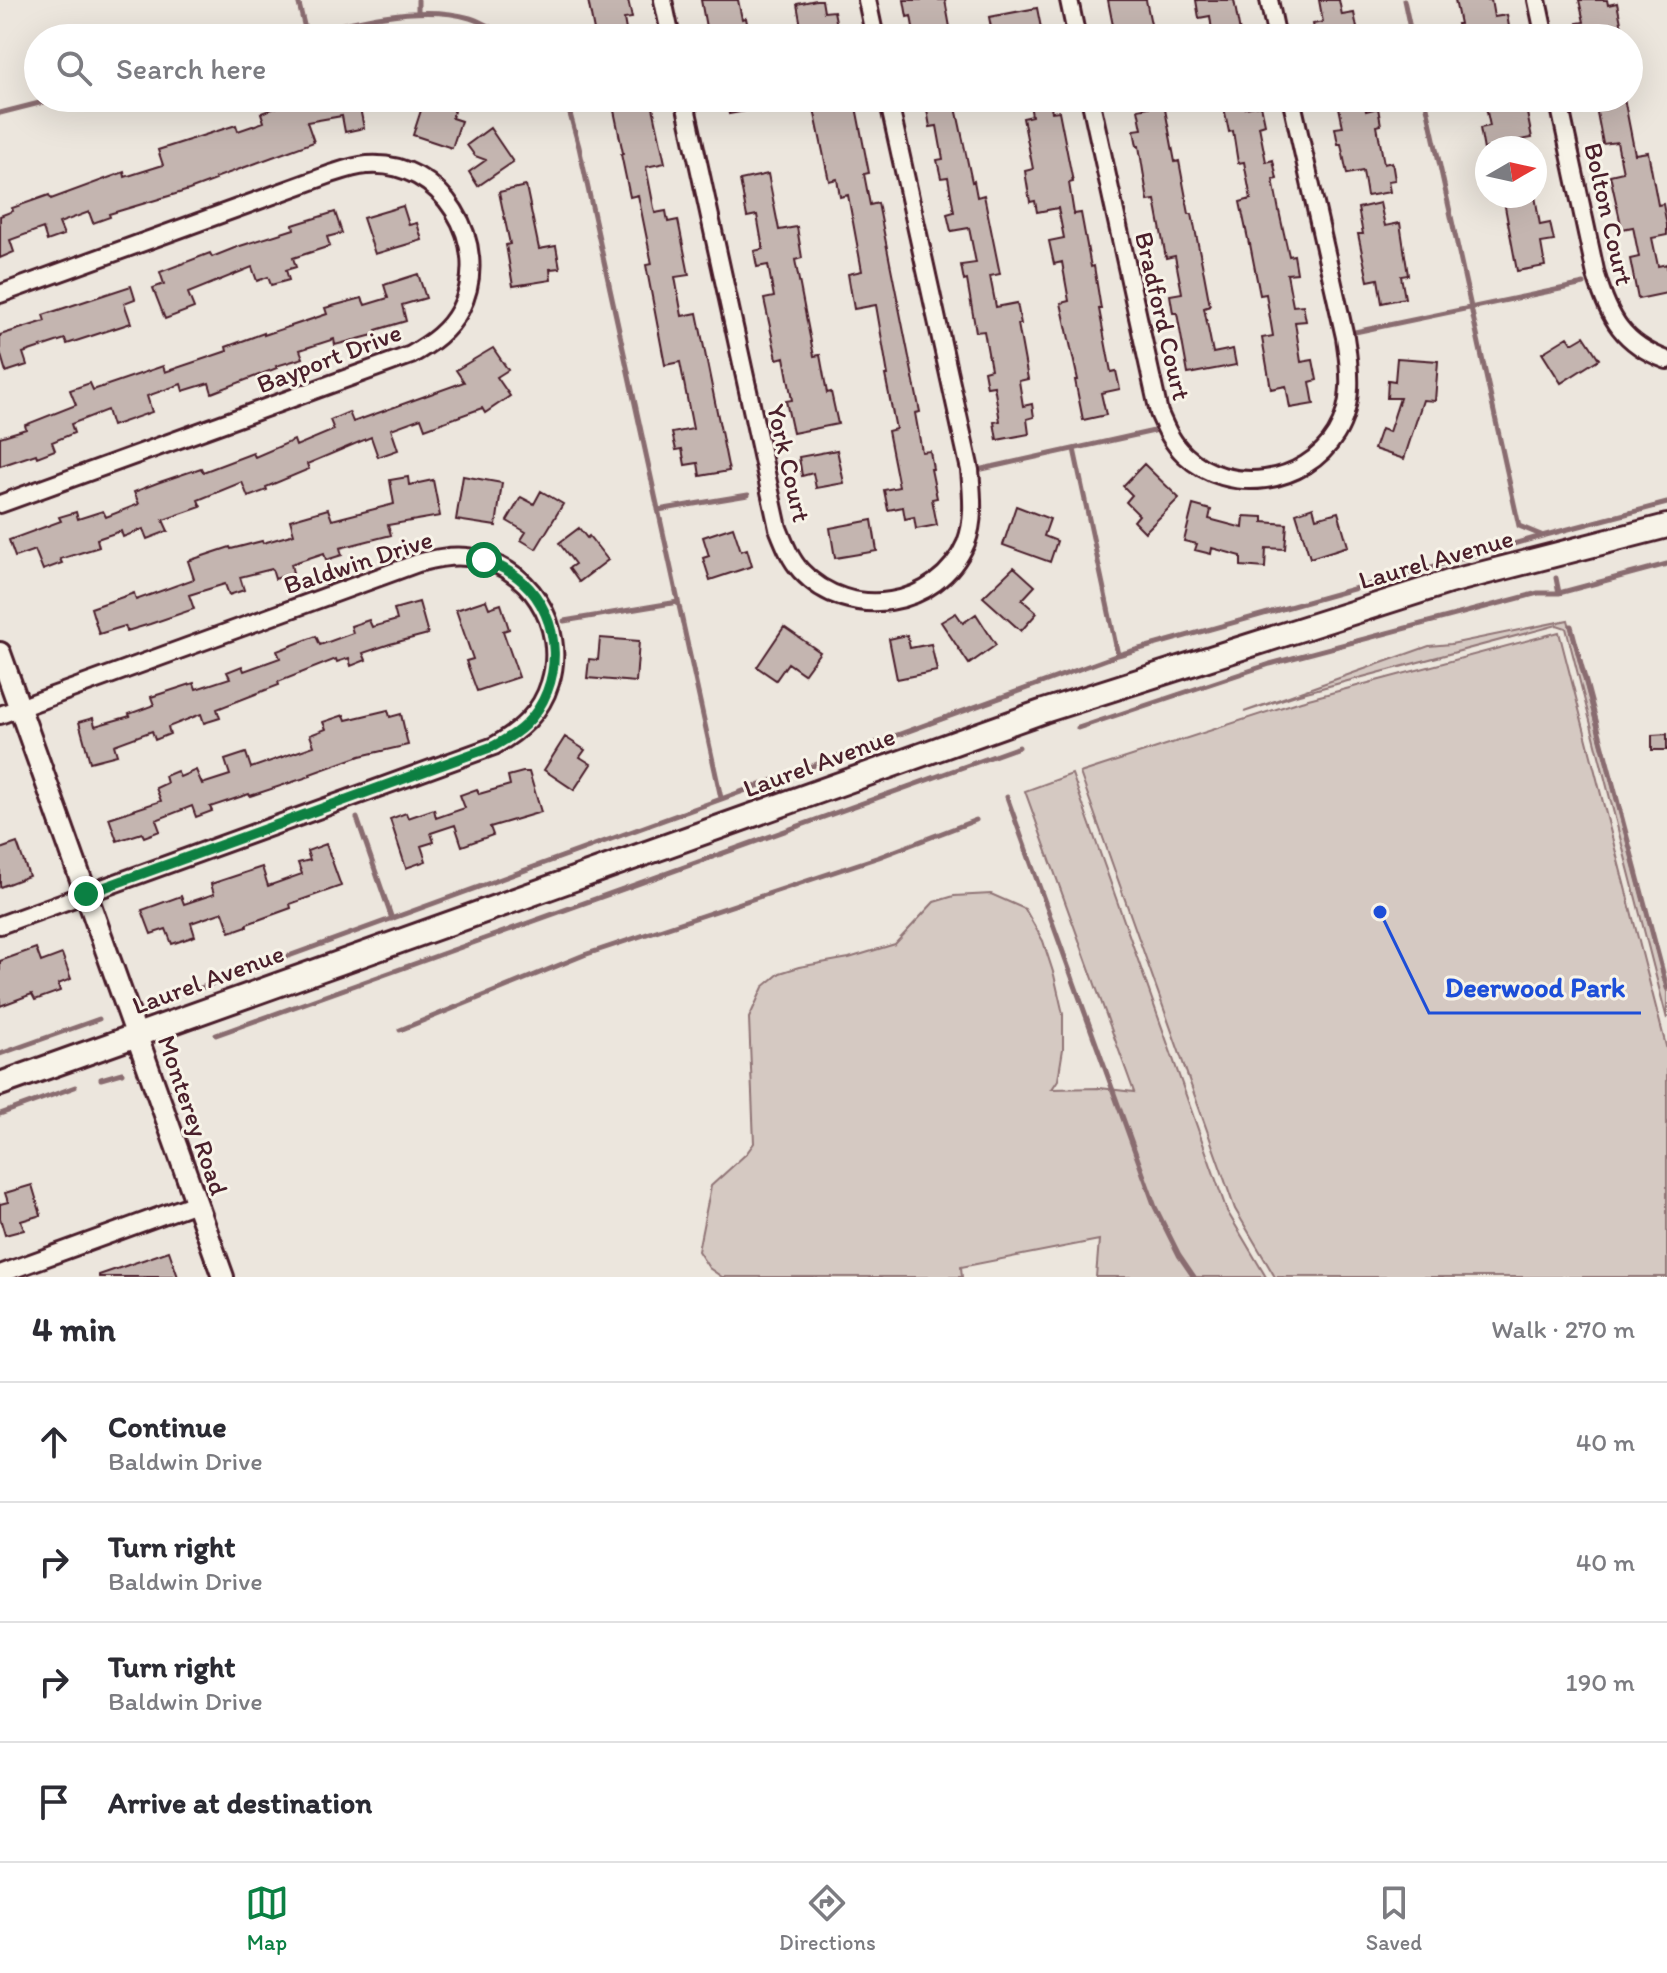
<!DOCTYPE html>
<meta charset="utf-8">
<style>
:root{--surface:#fff;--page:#f7f7f7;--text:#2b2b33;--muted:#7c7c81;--line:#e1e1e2;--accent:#0b8043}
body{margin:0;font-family:Itim,sans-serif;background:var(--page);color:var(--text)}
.compass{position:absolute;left:1475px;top:136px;width:72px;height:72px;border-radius:50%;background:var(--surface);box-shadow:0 8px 32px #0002;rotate:81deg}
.stop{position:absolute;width:24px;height:24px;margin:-18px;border:6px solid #0b8043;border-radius:50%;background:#fff}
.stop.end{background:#0b8043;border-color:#fff;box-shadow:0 2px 8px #0008}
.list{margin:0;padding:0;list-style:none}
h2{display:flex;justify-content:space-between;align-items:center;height:104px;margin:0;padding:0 32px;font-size:34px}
h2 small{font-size:26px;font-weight:400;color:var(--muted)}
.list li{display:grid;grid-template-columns:52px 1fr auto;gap:24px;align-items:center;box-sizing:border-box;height:120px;padding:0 32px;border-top:2px solid var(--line)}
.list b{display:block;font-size:30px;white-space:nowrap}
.list p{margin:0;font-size:26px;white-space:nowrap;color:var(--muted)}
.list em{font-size:26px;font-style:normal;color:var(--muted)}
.icon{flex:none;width:44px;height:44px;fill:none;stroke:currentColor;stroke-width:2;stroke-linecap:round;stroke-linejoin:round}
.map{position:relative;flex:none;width:1667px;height:1277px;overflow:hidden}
.search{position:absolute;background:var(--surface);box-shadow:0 8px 32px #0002;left:24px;right:24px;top:24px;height:88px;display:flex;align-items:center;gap:20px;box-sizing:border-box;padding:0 28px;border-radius:44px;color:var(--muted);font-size:30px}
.sheet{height:584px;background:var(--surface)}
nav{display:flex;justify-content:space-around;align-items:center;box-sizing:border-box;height:112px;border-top:2px solid var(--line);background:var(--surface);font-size:22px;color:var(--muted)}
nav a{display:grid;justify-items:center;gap:4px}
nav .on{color:var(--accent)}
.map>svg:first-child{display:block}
.green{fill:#d5c9c2;stroke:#907476;stroke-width:2}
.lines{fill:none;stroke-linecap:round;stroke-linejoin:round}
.stream{stroke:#896c6f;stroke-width:5}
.building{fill:#c4b5b0;stroke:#4a1f2b;stroke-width:2}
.minor-casing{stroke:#4a1f2b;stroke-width:22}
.tertiary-casing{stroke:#4a1f2b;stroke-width:26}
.secondary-casing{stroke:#4a1f2b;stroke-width:28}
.minor{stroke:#f7f3e8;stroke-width:16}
.tertiary{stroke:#f7f3e8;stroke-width:20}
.secondary{stroke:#f7f3e8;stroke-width:22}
.route{stroke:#0b8043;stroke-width:10}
.labels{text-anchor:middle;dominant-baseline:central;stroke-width:6;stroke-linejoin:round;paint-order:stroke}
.street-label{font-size:26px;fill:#4a1f2b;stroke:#f7f3e8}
.leader{fill:none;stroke:#1d4ed8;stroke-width:3}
.callout-dot{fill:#1d4ed8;stroke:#f7f3e8;stroke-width:3}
.callout-label{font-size:28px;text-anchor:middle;font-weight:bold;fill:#1d4ed8;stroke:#f7f3e8;stroke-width:6;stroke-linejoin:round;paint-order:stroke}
</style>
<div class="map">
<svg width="1667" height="1277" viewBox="0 0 1667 1277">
<rect width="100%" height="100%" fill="#ece6dd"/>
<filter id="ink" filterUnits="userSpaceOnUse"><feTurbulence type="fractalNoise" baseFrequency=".0125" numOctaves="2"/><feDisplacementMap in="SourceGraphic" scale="16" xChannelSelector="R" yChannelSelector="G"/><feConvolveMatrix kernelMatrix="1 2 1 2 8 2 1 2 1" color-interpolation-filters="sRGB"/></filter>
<g filter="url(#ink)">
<path class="green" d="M 1568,620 L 1667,992 L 1667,1019 L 1566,628 L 1557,625 L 1299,694 L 1244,712 L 1429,646 L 1451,644 Z
M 1559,632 L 1667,1050 L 1667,1277 L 1275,1277 L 1235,1209 L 1080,773 L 1301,701 Z
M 1072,774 L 1227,1211 L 1266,1277 L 1096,1277 L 1099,1240 L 961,1267 L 962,1277 L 722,1277 L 709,1268 L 698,1251 L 711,1186 L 746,1154 L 754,1143 L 749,1018 L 763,987 L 780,973 L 799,967 L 849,958 L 895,944 L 934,902 L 954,896 L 991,894 L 1025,909 L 1043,941 L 1054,975 L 1063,1014 L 1063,1049 L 1058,1080 L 1052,1089 L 1100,1088 L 1134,1092 L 1025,791 Z"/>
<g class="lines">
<path class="stream" d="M 298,0 L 306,33
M 418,0 L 418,12
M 1404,0 L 1412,38
M 288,38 C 341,24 417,2 470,18 C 483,22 497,31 509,38
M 561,98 L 570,114 L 579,147 L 721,798
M 1425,98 L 1519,526 L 1541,535
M 0,113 L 59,98
M 1355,332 L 1584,284
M 1074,449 L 1118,655
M 982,469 L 1154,431
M 658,510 L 748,495
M 1556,578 L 1559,593
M 564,621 L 678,602
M 1571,626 L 1667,988
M 1078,728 L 1270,664 L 1538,593 L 1559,593 L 1667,564
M 1007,797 L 1155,1207 L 1179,1255 L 1194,1277
M 357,818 L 392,919
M 184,994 L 1118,655 L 1542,536 L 1667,503
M 400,1030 L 584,955 L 879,857 L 976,820
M 216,1035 L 1019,747
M 0,1054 L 99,1019
M 101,1079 L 122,1073
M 0,1114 L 75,1087"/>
</g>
<path class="building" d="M 588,0 L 628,0 L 632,18 L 624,19 L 626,30 L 595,36 Z
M 701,0 L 738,0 L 742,19 L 746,18 L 750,38 L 708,38 Z
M 816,0 L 822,0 L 824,12 L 834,11 L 839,36 L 803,38 L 797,4 Z
M 904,0 L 945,0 L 952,38 L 915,38 L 911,16 L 907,17 Z
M 1108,0 L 1146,0 L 1152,29 L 1115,36 Z
M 1196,0 L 1234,0 L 1241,38 L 1213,38 L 1210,16 L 1199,18 Z
M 1319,0 L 1339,0 L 1342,15 L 1354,13 L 1358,33 L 1332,38 L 1316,38 L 1313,24 L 1323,22 Z
M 1455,0 L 1491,0 L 1494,17 L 1507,15 L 1511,38 L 1459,38 L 1457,24 L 1460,24 Z
M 1579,0 L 1607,0 L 1608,5 L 1617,3 L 1623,33 L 1597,38 L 1580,38 L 1577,23 L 1584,22 Z
M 1037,8 L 1041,28 L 1035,29 L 1037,38 L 1008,38 L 1008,35 L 993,38 L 989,17 Z
M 303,98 L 358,98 L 364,128 L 345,132 L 342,116 L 307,122 L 314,142 L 215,178 L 216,180 L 189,190 L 109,214 L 110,217 L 93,223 L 89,212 L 59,223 L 64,235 L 47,241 L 43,228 L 10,240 L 14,252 L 0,258 L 0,216 L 13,211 L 12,208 L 49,195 L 51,199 L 124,172 L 125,177 L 163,165 L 158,150 L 236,125 L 238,131 L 264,122 L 261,113 Z
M 425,98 L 455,108 L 452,118 L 461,121 L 452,148 L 413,135 Z
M 626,98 L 651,98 L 665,163 L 646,167 L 655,213 L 666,211 L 668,222 L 678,220 L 689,275 L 675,277 L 682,316 L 697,313 L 729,471 L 700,476 L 698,463 L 685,465 L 682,449 L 676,450 L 672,433 L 693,429 L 680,362 L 665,365 L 646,265 L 652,264 L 638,195 L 630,197 L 621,154 L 623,153 L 612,101 Z
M 726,98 L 776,98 L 777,105 L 729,114 Z
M 925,98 L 954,98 L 972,182 L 974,181 L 977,197 L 984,195 L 1000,274 L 990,276 L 996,307 L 1017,303 L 1021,324 L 1018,324 L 1028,379 L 1019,381 L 1023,406 L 1032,404 L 1034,417 L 1027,419 L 1029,434 L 997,440 L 994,422 L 1000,421 L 994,386 L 987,387 L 984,371 L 991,369 L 984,331 L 976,332 L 967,280 L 964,281 L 961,265 L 976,263 L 969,228 L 951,231 L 947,214 L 954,212 L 948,177 L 941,178 L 937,160 L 943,159 L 937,126 L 930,127 Z
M 1029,98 L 1049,98 L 1052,112 L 1059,111 L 1073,182 L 1069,183 L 1074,214 L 1081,213 L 1091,267 L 1094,266 L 1101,309 L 1099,309 L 1111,372 L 1116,371 L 1120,389 L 1101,393 L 1106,415 L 1083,420 L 1075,380 L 1078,380 L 1061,303 L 1069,301 L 1062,262 L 1054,264 L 1049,241 L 1064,238 L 1058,208 L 1037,212 L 1035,201 L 1030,202 L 1025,171 L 1033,169 L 1023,118 L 1032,116 Z
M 1222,98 L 1243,98 L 1245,108 L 1261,105 L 1265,124 L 1259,126 L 1266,162 L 1273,160 L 1277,179 L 1273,180 L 1279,211 L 1289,256 L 1294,255 L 1297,273 L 1287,274 L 1293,306 L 1303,305 L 1306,321 L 1295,322 L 1301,362 L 1313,360 L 1317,380 L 1310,382 L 1314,404 L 1290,408 L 1286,386 L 1271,389 L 1262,338 L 1273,336 L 1266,294 L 1260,295 L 1250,244 L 1249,244 L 1240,202 L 1251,199 L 1244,162 L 1238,163 L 1233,131 L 1229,132 Z
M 1484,98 L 1524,98 L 1532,138 L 1520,140 L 1521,148 L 1487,148 L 1484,150 L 1480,128 L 1490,126 Z
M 1616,98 L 1624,98 L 1635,154 L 1648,152 L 1658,205 L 1663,204 L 1667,225 L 1667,235 L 1652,238 L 1658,266 L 1667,264 L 1667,293 L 1638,299 L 1630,259 L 1639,257 L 1633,227 L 1622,229 L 1610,175 L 1623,172 L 1617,142 L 1603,144 L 1595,102 Z
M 855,102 L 869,173 L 864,174 L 870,205 L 878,203 L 920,412 L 915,413 L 922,452 L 930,451 L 933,469 L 931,469 L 937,498 L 932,499 L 937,525 L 916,529 L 914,517 L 905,519 L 903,507 L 888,510 L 884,490 L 899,487 L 888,431 L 896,429 L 885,375 L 888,375 L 876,305 L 854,309 L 848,274 L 862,271 L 848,195 L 840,197 L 837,179 L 829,181 L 814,109 Z
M 1364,102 L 1366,111 L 1378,108 L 1381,125 L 1377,126 L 1384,164 L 1392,162 L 1395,180 L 1388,181 L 1390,192 L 1367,196 L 1363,171 L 1347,174 L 1341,144 L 1338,144 L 1335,128 L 1343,127 L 1339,107 Z
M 1164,104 L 1175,162 L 1179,161 L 1189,214 L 1192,214 L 1204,274 L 1210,306 L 1204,308 L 1213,353 L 1233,349 L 1236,365 L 1188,374 L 1177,313 L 1173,313 L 1170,295 L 1182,293 L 1175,256 L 1166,258 L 1155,200 L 1148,201 L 1139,146 L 1137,146 L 1134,130 L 1142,129 L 1138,109 Z
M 490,128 L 513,162 L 478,186 L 469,172 L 486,160 L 475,156 L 467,145 Z
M 768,174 L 779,230 L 797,227 L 802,258 L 795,260 L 809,332 L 814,356 L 820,355 L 827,393 L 831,392 L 838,424 L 793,433 L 786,401 L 792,400 L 784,357 L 777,359 L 764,299 L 774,297 L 768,265 L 757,267 L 754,251 L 763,249 L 757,215 L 747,217 L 740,180 Z
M 526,186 L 539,249 L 556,246 L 560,268 L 550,269 L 551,280 L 513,286 L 506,245 L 510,244 L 499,192 Z
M 1503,196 L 1535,196 L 1540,225 L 1550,223 L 1554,241 L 1541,243 L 1545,266 L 1517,271 Z
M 1380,203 L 1385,226 L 1400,223 L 1408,275 L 1401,276 L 1405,298 L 1382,303 L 1378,279 L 1368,281 L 1358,234 L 1363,234 L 1358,208 Z
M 403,206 L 409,225 L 417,223 L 422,240 L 375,254 L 363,218 Z
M 335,212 L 342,233 L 327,237 L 330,246 L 293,258 L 296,267 L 286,270 L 289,280 L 271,285 L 268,277 L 257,281 L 252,267 L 188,293 L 194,308 L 165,319 L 153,288 L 164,284 L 160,272 L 210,253 L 212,257 L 237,247 L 294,229 L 293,225 Z
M 418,274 L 426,298 L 402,305 L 406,321 L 376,330 L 377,334 L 335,345 L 334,339 L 300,350 L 303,358 L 276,366 L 277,368 L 212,393 L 209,383 L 183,391 L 181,384 L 147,396 L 152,412 L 112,426 L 107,410 L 71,424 L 74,433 L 52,442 L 55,450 L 37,457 L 36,454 L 0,466 L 0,437 L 26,429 L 25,425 L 76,405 L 70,390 L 90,383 L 93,390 L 163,366 L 165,372 L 227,351 L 226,347 L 264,333 L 264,335 L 327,314 L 325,308 L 362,298 L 365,305 L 388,298 L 384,285 Z
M 131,286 L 135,299 L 124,303 L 131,323 L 67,344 L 65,339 L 23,353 L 27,365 L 6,372 L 0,352 L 0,335 L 45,321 L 43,315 Z
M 1584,336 L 1599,359 L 1561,383 L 1542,353 L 1568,337 L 1572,343 Z
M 493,348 L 508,370 L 497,377 L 510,396 L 485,413 L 482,408 L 425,429 L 421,418 L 391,429 L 398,450 L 378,457 L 371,437 L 307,464 L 309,469 L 266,487 L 267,490 L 248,497 L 242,482 L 198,500 L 201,507 L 163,520 L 168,531 L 147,539 L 143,529 L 123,537 L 121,531 L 97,539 L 99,547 L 60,559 L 62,563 L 43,570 L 35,550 L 15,557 L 9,540 L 61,521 L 59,517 L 76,512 L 78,519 L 103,511 L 106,517 L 139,504 L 134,492 L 157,483 L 201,468 L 203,472 L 253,453 L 255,457 L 294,440 L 296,446 L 334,430 L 330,420 L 349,412 L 353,422 L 464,382 L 456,370 Z
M 1397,358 L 1438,361 L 1435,401 L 1423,400 L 1404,459 L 1374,449 L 1381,429 L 1389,432 L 1400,398 L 1387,398 L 1388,380 L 1395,381 Z
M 837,450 L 844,483 L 816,488 L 813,473 L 802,476 L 799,457 Z
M 1144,464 L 1179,498 L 1145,532 L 1134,521 L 1139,515 L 1126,502 L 1132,495 L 1123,486 Z
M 463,476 L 502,483 L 496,526 L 456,520 Z
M 408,477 L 409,485 L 433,480 L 440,516 L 388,525 L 391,535 L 340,548 L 342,555 L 326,560 L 324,553 L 291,564 L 293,573 L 275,579 L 272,569 L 240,577 L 244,590 L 229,595 L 225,584 L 189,595 L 194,609 L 150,624 L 127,631 L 125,626 L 99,634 L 91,608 L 134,593 L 136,600 L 194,579 L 188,561 L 230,547 L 231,549 L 262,541 L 263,543 L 294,534 L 290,520 L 328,509 L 332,520 L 394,504 L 390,480 Z
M 541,491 L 563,504 L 536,549 L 521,540 L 526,532 L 507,521 L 521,497 L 534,504 Z
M 1193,505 L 1211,510 L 1209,519 L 1243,528 L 1244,516 L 1263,517 L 1263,522 L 1287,524 L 1285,549 L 1266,548 L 1265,568 L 1241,566 L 1241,556 L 1212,548 L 1211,554 L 1195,550 L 1197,544 L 1184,541 Z
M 1016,506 L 1050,519 L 1044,536 L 1057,541 L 1050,562 L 1003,545 Z
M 1313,507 L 1316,518 L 1338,512 L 1348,546 L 1310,558 L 1296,513 Z
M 872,520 L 877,551 L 835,558 L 830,528 Z
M 733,527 L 741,551 L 747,549 L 752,566 L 710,580 L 703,558 L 709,556 L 703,537 Z
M 579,528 L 587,538 L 589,536 L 608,560 L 579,582 L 569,568 L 575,564 L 559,543 Z
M 1014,567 L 1035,586 L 1022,600 L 1037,613 L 1021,631 L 983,597 Z
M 486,600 L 489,608 L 501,604 L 509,629 L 503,631 L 519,677 L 477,691 L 466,661 L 473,659 L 456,610 Z
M 419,602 L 428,634 L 390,644 L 363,653 L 366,660 L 351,666 L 349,658 L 337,662 L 336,659 L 278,682 L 279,685 L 217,709 L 220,718 L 204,723 L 201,714 L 168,727 L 170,734 L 155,740 L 152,731 L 114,745 L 117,755 L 90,762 L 79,722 L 93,718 L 95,726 L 130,716 L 129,714 L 154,705 L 151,697 L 194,683 L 196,689 L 230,678 L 227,672 L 242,666 L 244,671 L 280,658 L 277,651 L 316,636 L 320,645 L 353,633 L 351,626 L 369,620 L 372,627 L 397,620 L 394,609 Z
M 956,613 L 963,623 L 976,614 L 996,645 L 969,664 L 941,622 Z
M 784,627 L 820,652 L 804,674 L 788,663 L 776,680 L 757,667 Z
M 907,635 L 910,648 L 931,644 L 937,671 L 897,679 L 889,639 Z
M 600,638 L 639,641 L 636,682 L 587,678 L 589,659 L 598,660 Z
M 388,710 L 390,717 L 401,714 L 408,745 L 360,756 L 310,774 L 311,776 L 250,796 L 249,794 L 210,807 L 212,811 L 196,817 L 192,806 L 156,820 L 160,831 L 144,837 L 142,833 L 117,841 L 109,818 L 161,801 L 156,788 L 167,783 L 165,776 L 177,771 L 180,777 L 196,770 L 202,784 L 230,775 L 225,760 L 246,753 L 251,768 L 314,746 L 310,735 L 326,729 L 323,722 L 344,715 L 346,720 Z
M 1667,734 L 1667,750 L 1652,750 L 1652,735 Z
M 565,737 L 585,750 L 580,757 L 591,764 L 574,790 L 544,770 Z
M 523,772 L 529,772 L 541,812 L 490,827 L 493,835 L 462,846 L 455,825 L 431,833 L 434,842 L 421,846 L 426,861 L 406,868 L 390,819 L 406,813 L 408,818 L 434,809 L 436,818 L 465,808 L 460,795 L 477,789 L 479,794 L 510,785 L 508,776 Z
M 17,843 L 29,876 L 0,887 L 0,849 Z
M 326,844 L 341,886 L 290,904 L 291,908 L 247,924 L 247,926 L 230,932 L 223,912 L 191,923 L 195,936 L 172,944 L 166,929 L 151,934 L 142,910 L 181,896 L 184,904 L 214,894 L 211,884 L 262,867 L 268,886 L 302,874 L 298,863 L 310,860 L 307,851 Z
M 36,948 L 41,962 L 62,954 L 71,979 L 58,984 L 60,991 L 35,1000 L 32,994 L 0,1006 L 0,961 Z
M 32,1185 L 41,1215 L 21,1221 L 24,1230 L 5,1235 L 0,1218 L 0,1204 L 8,1202 L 5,1193 Z
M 169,1251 L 178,1277 L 99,1277 L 99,1275 Z"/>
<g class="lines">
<defs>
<path id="minor" d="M 663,0 L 671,38
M 867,0 L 875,38
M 1069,0 L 1077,38
M 1269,0 L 1277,38
M 1537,0 L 1545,38
M 684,98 L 778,528 C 784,543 790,559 801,571 C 849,622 938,609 966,543 C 975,520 972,494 970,470 L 888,98
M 1090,98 L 1159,413 C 1166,429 1172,443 1185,455 C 1229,496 1305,485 1336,434 C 1354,405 1350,369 1345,337 L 1291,98
M 1558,98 L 1596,275 C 1609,318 1623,344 1667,360
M 0,294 L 331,174 C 343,170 354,166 367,165 C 441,159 494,244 460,310 C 449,331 432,343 411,355 L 0,504
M 0,715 L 418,563 C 434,559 450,555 467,557 C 528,562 568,626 550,683 C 541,713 520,731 494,746 L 0,925
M 0,1274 L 196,1203"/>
<path id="tertiary" d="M 0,653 L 223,1277"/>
<path id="secondary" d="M 0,1084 L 1044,711 L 1449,582 L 1667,526"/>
</defs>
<use href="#minor" class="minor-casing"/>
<use href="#tertiary" class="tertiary-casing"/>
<use href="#secondary" class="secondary-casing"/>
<use href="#minor" class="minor"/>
<use href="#tertiary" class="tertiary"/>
<use href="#secondary" class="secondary"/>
</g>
</g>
<g class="lines" filter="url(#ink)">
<path class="route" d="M 86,894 L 494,746 C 505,740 516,734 525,725 C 565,686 563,618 522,581 C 511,571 498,565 484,560"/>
</g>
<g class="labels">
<g class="street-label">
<text transform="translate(1609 214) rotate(77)">Bolton Court</text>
<text transform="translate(1163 316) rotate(77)">Bradford Court</text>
<text transform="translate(329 358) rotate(-21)">Bayport Drive</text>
<text transform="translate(789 463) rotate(77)">York Court</text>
<text transform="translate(1436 559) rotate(-16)">Laurel Avenue</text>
<text transform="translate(358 562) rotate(-18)">Baldwin Drive</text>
<text transform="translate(819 762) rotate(-20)">Laurel Avenue</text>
<text transform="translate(208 979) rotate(-20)">Laurel Avenue</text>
<text transform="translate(193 1115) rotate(71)">Monterey Road</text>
</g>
</g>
<path class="leader" d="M1380 912L1429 1013H1641"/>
<circle class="callout-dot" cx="1380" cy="912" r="8"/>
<g class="callout-label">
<text x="1535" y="997">Deerwood Park</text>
</g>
</svg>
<svg class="compass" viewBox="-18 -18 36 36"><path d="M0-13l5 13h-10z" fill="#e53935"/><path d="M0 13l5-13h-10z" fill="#7c7c81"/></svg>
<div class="stop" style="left:484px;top:560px"></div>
<div class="stop end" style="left:86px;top:894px"></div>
<div class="search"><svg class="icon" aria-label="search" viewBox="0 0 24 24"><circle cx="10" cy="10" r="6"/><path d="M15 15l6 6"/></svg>Search here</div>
</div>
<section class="sheet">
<h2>4 min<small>Walk · 270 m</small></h2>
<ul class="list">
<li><svg class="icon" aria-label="ahead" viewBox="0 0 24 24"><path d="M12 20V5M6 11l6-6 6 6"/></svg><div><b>Continue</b><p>Baldwin Drive</p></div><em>40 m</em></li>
<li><svg class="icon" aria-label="right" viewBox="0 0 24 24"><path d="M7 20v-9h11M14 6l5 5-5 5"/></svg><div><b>Turn right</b><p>Baldwin Drive</p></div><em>40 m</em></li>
<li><svg class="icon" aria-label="right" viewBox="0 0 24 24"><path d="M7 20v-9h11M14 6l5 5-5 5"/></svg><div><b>Turn right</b><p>Baldwin Drive</p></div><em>190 m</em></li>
<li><svg class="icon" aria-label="arrive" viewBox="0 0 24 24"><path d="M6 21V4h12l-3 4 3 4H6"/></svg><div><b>Arrive at destination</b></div></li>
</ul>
</section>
<nav>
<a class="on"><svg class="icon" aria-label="map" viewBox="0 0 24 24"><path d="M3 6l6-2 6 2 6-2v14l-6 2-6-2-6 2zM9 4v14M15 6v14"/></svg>Map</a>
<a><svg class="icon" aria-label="directions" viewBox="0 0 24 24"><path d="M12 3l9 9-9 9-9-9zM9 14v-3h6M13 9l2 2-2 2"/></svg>Directions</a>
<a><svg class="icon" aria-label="saved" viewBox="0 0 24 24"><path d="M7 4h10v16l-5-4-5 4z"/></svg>Saved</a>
</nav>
